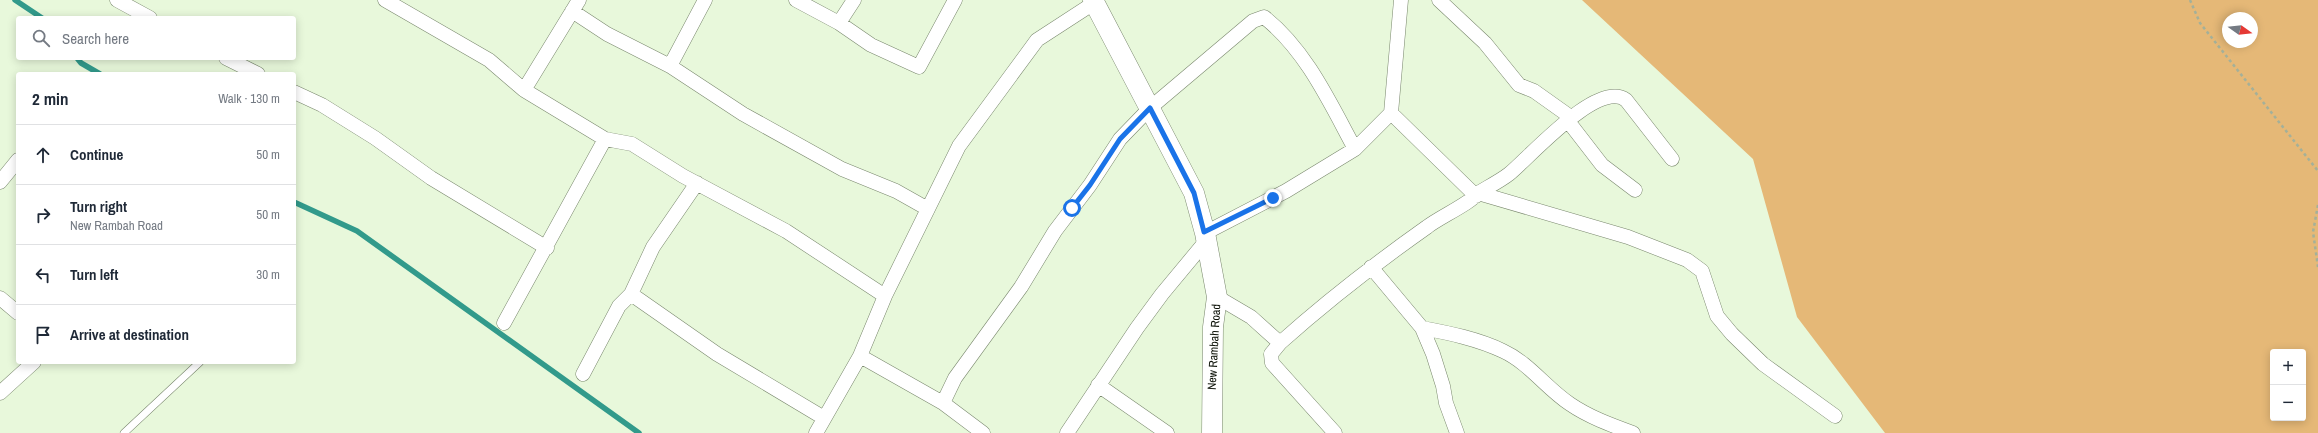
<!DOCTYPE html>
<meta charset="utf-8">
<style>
:root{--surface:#fff;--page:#f6f6f7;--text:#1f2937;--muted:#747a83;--line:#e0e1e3}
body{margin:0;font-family:"Archivo Narrow",sans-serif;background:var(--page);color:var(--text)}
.controls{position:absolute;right:12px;bottom:12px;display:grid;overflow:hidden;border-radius:4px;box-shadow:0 2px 10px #0003}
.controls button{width:36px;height:36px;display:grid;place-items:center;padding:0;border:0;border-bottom:1px solid var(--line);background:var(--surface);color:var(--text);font:20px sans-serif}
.compass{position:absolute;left:2222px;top:12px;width:36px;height:36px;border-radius:50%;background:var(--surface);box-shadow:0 2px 10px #0003;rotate:105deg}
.stop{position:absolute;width:12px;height:12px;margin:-9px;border:3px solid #1a73e8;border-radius:50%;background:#fff}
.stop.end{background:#1a73e8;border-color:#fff;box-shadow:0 1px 4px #0008}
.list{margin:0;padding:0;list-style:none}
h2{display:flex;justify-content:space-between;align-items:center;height:52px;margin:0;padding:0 16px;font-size:17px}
h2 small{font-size:13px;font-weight:400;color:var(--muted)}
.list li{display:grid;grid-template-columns:26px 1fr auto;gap:12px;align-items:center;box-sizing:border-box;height:60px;padding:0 16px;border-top:1px solid var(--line)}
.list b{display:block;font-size:15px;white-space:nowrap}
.list p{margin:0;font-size:13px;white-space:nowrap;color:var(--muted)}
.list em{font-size:13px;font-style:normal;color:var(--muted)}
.icon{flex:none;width:22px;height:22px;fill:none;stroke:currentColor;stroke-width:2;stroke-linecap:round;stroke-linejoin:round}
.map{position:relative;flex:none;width:2318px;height:433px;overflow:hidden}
.search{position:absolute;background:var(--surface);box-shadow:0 2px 10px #0003;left:16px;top:16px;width:280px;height:44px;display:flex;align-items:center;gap:10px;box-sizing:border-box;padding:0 14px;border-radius:4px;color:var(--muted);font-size:15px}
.panel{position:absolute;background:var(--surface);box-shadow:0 2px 10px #0003;left:16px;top:72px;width:280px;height:292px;border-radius:4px}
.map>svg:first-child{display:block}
.green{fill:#e5b877;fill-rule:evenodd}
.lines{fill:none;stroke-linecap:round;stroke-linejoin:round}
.stream{stroke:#329a8b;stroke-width:5.5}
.lane-casing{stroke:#79876d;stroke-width:8}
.street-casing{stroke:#79876d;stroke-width:15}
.secondary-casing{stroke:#79876d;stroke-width:21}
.path{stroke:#a4b099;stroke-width:2.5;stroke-dasharray:3 3;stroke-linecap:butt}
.lane{stroke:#fff;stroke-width:7}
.street{stroke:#fff;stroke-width:14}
.secondary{stroke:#fff;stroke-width:20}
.route{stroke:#1a73e8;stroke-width:5}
.labels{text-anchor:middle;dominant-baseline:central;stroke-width:3.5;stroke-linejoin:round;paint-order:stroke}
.street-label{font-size:12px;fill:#0c1107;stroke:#fff}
</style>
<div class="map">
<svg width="2318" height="433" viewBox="0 0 2318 433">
<rect width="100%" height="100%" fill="#e8f8db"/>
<path class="green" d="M 1582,0 L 2318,0 L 2318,433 L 1885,433 L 1797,317 L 1753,159 ZM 2228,18 L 2252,18 L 2252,42 L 2228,42 ZM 2273,352 L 2303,352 L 2303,418 L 2273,418 Z"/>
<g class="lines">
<path class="stream" d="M 15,0 L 42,18
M 77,58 L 81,63 L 100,74
M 294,202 L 357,231 L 639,433"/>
<defs>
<path id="lane" d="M 124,433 L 200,362"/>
<path id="street" d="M 117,0 L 150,18
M 385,0 L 489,60 L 524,90
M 579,0 L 524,90 L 605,139 L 632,144 L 683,176 L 786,231 L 885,296
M 796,0 L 839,23 L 871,45 L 919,67 L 955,0
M 1439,0 L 1485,43 L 1519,85 L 1534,91 L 1572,118
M 572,11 L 607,34 L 670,66 L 743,114 L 842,169 L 896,191 L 928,209
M 839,23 L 854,0
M 226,58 L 258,74
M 670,66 L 705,0
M 294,92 L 322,105 L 375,138 L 431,178 L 547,248
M 1391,113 L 1476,196
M 1568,121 L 1602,165 L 1635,190
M 0,182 L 18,160
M 1478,193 C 1488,187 1500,181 1509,174 C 1530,157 1598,79 1626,100 L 1672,159
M 1205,233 L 1286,191 L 1355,149 L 1391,113 L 1401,0
M 1371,267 L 1422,328 L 1433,354 L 1443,386 L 1446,403 L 1457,433
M 631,294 L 717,354 L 824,418
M 1217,297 L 1251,317 L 1280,343 C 1327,301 1376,263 1427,227 C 1438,218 1471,203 1478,193 L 1628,237 L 1687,260 L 1702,271 L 1717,316 L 1732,334 L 1763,364 L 1835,416
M 0,298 L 18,313
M 504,323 L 605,139
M 1422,328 C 1449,333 1478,339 1503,351 C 1529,363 1546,388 1570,404 C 1589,417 1611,425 1633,433
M 1280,343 L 1271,354 L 1272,363 L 1335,433
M 583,374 L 619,306 L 631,294 L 653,247 L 697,183
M 1098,385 L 1167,433
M 0,393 L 34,362
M 943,403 L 955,378 L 1021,287 L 1055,231 L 1090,185 L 1120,139 L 1150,108 L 1253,21 L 1264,17 C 1306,50 1330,103 1355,149
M 816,433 L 860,356
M 983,433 L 943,403 L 860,356 L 885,296 L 959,146 L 1037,40 L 1094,3
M 1067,433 L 1137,328 L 1162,294 L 1206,241"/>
<path id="secondary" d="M 1093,0 L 1194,193 L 1205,233 L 1217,297 L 1213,327 L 1212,433"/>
</defs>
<use href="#lane" class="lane-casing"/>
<use href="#street" class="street-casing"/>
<use href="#secondary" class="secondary-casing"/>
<path class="path" d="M 2190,0 L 2200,23 L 2318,171
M 2318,205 L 2313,232 L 2318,267"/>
<use href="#lane" class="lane"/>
<use href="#street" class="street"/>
<use href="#secondary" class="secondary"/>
</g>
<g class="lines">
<path class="route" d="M 1072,208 L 1090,185 L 1120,139 L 1150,108 L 1194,193 L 1204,232 L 1273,198"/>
</g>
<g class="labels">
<g class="street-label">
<text transform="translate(1214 347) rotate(-87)">New Rambah Road</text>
</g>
</g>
</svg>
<div class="controls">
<button>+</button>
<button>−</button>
</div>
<svg class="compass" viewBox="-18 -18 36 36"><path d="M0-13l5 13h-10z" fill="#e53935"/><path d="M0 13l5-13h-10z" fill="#747a83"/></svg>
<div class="stop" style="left:1072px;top:208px"></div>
<div class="stop end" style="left:1273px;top:198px"></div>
<div class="search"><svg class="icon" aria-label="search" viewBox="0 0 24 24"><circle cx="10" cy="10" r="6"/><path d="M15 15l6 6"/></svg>Search here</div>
<section class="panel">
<h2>2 min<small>Walk · 130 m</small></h2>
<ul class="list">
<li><svg class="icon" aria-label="ahead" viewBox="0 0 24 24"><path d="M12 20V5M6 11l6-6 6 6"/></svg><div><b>Continue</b></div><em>50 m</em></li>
<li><svg class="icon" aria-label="right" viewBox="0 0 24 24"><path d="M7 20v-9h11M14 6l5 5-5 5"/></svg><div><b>Turn right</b><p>New Rambah Road</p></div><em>50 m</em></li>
<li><svg class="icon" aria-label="left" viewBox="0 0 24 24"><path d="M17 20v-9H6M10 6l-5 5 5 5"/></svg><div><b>Turn left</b></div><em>30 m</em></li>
<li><svg class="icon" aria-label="arrive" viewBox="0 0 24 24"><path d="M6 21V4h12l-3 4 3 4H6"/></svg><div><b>Arrive at destination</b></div></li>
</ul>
</section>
</div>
